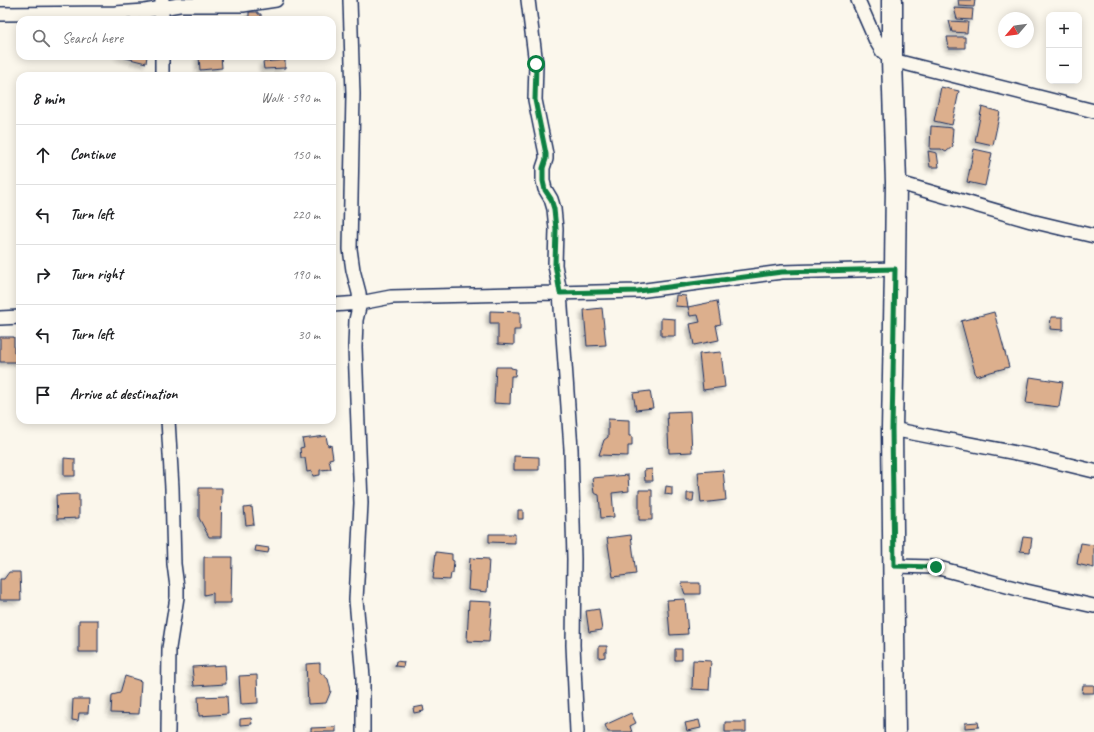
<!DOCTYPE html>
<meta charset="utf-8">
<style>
:root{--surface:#fff;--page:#f6f6f6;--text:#202124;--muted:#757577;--line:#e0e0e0}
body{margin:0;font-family:Caveat,sans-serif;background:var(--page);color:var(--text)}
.controls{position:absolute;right:12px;top:12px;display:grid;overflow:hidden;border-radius:8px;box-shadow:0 2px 10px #0003}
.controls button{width:36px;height:36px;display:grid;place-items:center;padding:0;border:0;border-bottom:1px solid var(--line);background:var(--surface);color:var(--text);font:20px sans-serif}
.compass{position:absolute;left:998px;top:12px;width:36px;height:36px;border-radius:50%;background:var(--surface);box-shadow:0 2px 10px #0003;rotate:241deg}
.stop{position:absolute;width:12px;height:12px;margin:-9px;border:3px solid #0b8043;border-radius:50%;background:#fff}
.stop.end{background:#0b8043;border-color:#fff;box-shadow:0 1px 4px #0008}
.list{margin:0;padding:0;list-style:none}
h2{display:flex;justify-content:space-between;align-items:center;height:52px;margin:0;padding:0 16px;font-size:17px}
h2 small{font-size:13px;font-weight:400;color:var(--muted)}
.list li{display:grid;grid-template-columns:26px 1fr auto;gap:12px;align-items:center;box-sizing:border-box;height:60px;padding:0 16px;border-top:1px solid var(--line)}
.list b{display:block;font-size:15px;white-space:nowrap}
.list em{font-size:13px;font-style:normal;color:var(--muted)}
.icon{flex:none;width:22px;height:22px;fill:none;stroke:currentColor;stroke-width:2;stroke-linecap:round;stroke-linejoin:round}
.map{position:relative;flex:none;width:1094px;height:732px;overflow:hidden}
.search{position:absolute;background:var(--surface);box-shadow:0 2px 10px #0003;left:16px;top:16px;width:320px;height:44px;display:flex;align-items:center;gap:10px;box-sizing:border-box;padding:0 14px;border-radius:12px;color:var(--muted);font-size:15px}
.panel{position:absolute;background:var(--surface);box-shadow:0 2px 10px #0003;left:16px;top:72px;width:320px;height:352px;border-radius:12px}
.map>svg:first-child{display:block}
.building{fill:#dcaf8d;stroke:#1b2f5e;filter:url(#shadow)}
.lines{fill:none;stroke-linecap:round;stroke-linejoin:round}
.minor-casing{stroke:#1b2f5e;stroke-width:16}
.primary-casing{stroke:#1b2f5e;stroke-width:23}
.minor{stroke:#fbf7ec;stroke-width:13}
.primary{stroke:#fbf7ec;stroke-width:20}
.route{stroke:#0b8043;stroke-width:5}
</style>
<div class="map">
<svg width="1094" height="732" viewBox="0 0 1094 732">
<defs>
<filter id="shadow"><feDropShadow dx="-3" dy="3" stdDeviation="2" flood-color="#0004"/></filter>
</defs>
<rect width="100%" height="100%" fill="#fbf7ec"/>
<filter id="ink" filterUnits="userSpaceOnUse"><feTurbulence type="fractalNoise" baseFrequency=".025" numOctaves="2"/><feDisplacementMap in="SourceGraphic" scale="8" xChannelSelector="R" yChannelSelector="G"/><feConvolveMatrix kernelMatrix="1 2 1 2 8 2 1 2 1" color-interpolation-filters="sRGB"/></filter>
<g filter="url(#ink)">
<path class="building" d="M 958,0 L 975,0 L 974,7 L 959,6 Z
M 954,8 L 973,9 L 972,20 L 957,19 Z
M 249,12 L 258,12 L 258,14 L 261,14 L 261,20 L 249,20 Z
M 949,21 L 968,22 L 967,33 L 952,32 Z
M 947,37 L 965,37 L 965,48 L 949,48 Z
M 118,56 L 147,56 L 146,63 Z
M 199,56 L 221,56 L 222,68 L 200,70 Z
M 285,60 L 285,68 L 264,69 L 263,62 Z
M 941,87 L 959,91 L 952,125 L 934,121 Z
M 982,107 L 1000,112 L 993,145 L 975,141 Z
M 931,126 L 953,128 L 952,141 L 953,146 L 946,152 L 941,149 L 930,149 Z
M 974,149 L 992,153 L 985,186 L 967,182 Z
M 928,151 L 937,153 L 939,167 L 930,167 Z
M 676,295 L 686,296 L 688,307 L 675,306 Z
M 717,301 L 721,324 L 716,325 L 719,340 L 694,345 L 690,324 L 700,322 L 698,315 L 690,316 L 688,307 Z
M 602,308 L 606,345 L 587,346 L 584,310 Z
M 490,311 L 520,312 L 520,330 L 514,330 L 514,345 L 498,344 L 498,323 L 490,323 Z
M 994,312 L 1009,367 L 976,376 L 961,321 Z
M 1051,317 L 1063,317 L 1063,330 L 1050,329 Z
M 661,318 L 675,319 L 675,336 L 661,336 Z
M 0,337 L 14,337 L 14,353 L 20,353 L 20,362 L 0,362 Z
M 721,352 L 725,387 L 703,390 L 699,354 Z
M 496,367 L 511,367 L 511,368 L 516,369 L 515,376 L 511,376 L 510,404 L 494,403 Z
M 1030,377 L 1063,382 L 1059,407 L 1026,403 Z
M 650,391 L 653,408 L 636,410 L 633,393 Z
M 690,411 L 692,452 L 669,453 L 667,412 Z
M 608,419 L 629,420 L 629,436 L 632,436 L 632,446 L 628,446 L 628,456 L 599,455 L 604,440 L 608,437 Z
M 326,436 L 328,446 L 331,445 L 333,458 L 329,459 L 331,469 L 320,470 L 320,475 L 313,476 L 312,471 L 307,472 L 305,458 L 301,458 L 300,448 L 304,447 L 302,439 Z
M 514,456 L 539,457 L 539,470 L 514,470 Z
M 64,458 L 75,459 L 75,476 L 64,476 Z
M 652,469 L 653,481 L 645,481 L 644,470 Z
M 723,470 L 726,500 L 701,503 L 698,472 Z
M 628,475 L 629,491 L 612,493 L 614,517 L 601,518 L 599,495 L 594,493 L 592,478 Z
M 666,486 L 672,487 L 672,495 L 665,494 Z
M 199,488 L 222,488 L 221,537 L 209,537 L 199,518 Z
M 639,490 L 652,490 L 652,520 L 639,520 Z
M 687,493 L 694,493 L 693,501 L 687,501 Z
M 79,494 L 79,518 L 57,519 L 56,495 Z
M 252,507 L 254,524 L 246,525 L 244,508 Z
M 518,510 L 523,510 L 523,519 L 518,519 Z
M 489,534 L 515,534 L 515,543 L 489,542 Z
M 631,535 L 636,574 L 613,577 L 607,538 Z
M 1023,537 L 1032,538 L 1030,552 L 1020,551 Z
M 1081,543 L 1094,545 L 1094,568 L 1077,564 Z
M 256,546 L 269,548 L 268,553 L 255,551 Z
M 436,552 L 452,554 L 452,560 L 454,561 L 453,573 L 451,573 L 450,580 L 433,579 Z
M 204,557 L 232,557 L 231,603 L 213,603 L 213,593 L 204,595 Z
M 470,558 L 489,559 L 487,592 L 468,590 Z
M 9,572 L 20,572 L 21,600 L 0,600 L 0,579 L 4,579 Z
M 681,583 L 700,583 L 700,594 L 685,594 Z
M 685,599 L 688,634 L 670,635 L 667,600 Z
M 469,601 L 492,602 L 489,642 L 467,641 Z
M 599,609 L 602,630 L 589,632 L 586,611 Z
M 79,620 L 98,620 L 98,652 L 79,652 Z
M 599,646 L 607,646 L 607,652 L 605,652 L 605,657 L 599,658 Z
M 675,649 L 682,649 L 682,660 L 675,660 Z
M 693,660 L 711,661 L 709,690 L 692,689 Z
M 396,661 L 404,662 L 403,667 L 395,666 Z
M 320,663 L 320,672 L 328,679 L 331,691 L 326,703 L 308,704 L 306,664 Z
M 225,665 L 226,684 L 194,686 L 192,667 Z
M 257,675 L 258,703 L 241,704 L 239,676 Z
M 125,676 L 141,681 L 139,714 L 111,713 L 112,695 L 120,693 Z
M 1083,685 L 1094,685 L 1094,693 L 1082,693 Z
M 227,696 L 228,714 L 199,716 L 198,697 Z
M 73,699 L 89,699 L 88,713 L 79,713 L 78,721 L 72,720 Z
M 423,706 L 424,711 L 414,713 L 413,708 Z
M 631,713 L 636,723 L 630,726 L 632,732 L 608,732 L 605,725 Z
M 251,718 L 252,724 L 240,725 L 240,719 Z
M 699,720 L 701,728 L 687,731 L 685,723 Z
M 725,722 L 746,722 L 746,732 L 725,732 Z
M 978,722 L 979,727 L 965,728 L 965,723 Z
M 336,727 L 336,732 L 311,732 L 311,728 Z"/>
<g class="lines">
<defs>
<path id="minor" d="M 162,0 L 162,20
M 350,0 L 353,94 L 350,249 L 353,270 L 359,293 L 360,303 L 356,320 L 355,347 L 361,503 L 356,600 L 363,677 L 363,732
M 528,0 L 536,64 L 535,100 L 546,154 L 546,159 L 543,168 L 543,181 L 545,189 L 551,199 L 554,209 L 556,229 L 555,265 L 560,293 L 571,449 L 574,559 L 573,645 L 577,732
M 858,0 L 876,41 L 882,51 L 892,60 L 1094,111
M 0,14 L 115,13 L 145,11 L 179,5 L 243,5 L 276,0
M 162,56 L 162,76
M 896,182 L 1031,221 L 1094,236
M 332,305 L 360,303 L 391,297 L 638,291 L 782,272 L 895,269
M 0,318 L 20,317
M 892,429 L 1032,456 L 1094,471
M 893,566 L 935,567 L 1026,591 L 1094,606
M 168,732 L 169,648 L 177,597 L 177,587 L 174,564 L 172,488 L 168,420"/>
<path id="primary" d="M 892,0 L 892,60 L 896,182 L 895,269 L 892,429 L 895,732"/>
</defs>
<use href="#minor" class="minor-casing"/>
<use href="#primary" class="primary-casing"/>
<use href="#minor" class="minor"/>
<use href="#primary" class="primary"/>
</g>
</g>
<g class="lines" filter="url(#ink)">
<path class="route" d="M 536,64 L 535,100 L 546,154 L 546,159 L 543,168 L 543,181 L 545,190 L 551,199 L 554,209 L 556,229 L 555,264 L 560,293 L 638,291 L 782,272 L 895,269 L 892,429 L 894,566 L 936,567"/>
</g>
</svg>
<div class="controls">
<button>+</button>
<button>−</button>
</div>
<svg class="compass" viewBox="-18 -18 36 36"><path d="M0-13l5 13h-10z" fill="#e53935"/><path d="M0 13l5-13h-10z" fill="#757577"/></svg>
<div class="stop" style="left:536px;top:64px"></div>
<div class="stop end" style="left:936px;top:567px"></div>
<div class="search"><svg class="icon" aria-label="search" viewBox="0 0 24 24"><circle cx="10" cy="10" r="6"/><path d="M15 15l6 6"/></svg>Search here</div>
<section class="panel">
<h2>8 min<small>Walk · 590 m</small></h2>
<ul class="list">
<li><svg class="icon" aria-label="ahead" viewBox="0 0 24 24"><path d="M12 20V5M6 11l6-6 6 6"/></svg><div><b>Continue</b></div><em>150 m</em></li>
<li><svg class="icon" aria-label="left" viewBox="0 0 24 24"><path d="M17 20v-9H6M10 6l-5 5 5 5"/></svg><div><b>Turn left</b></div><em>220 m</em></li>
<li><svg class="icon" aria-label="right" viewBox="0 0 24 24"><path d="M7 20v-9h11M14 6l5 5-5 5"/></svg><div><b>Turn right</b></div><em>190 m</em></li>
<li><svg class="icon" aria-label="left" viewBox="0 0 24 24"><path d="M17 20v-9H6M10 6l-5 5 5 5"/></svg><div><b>Turn left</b></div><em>30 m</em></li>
<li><svg class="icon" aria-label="arrive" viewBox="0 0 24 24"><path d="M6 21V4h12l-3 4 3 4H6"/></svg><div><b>Arrive at destination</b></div></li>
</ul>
</section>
</div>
